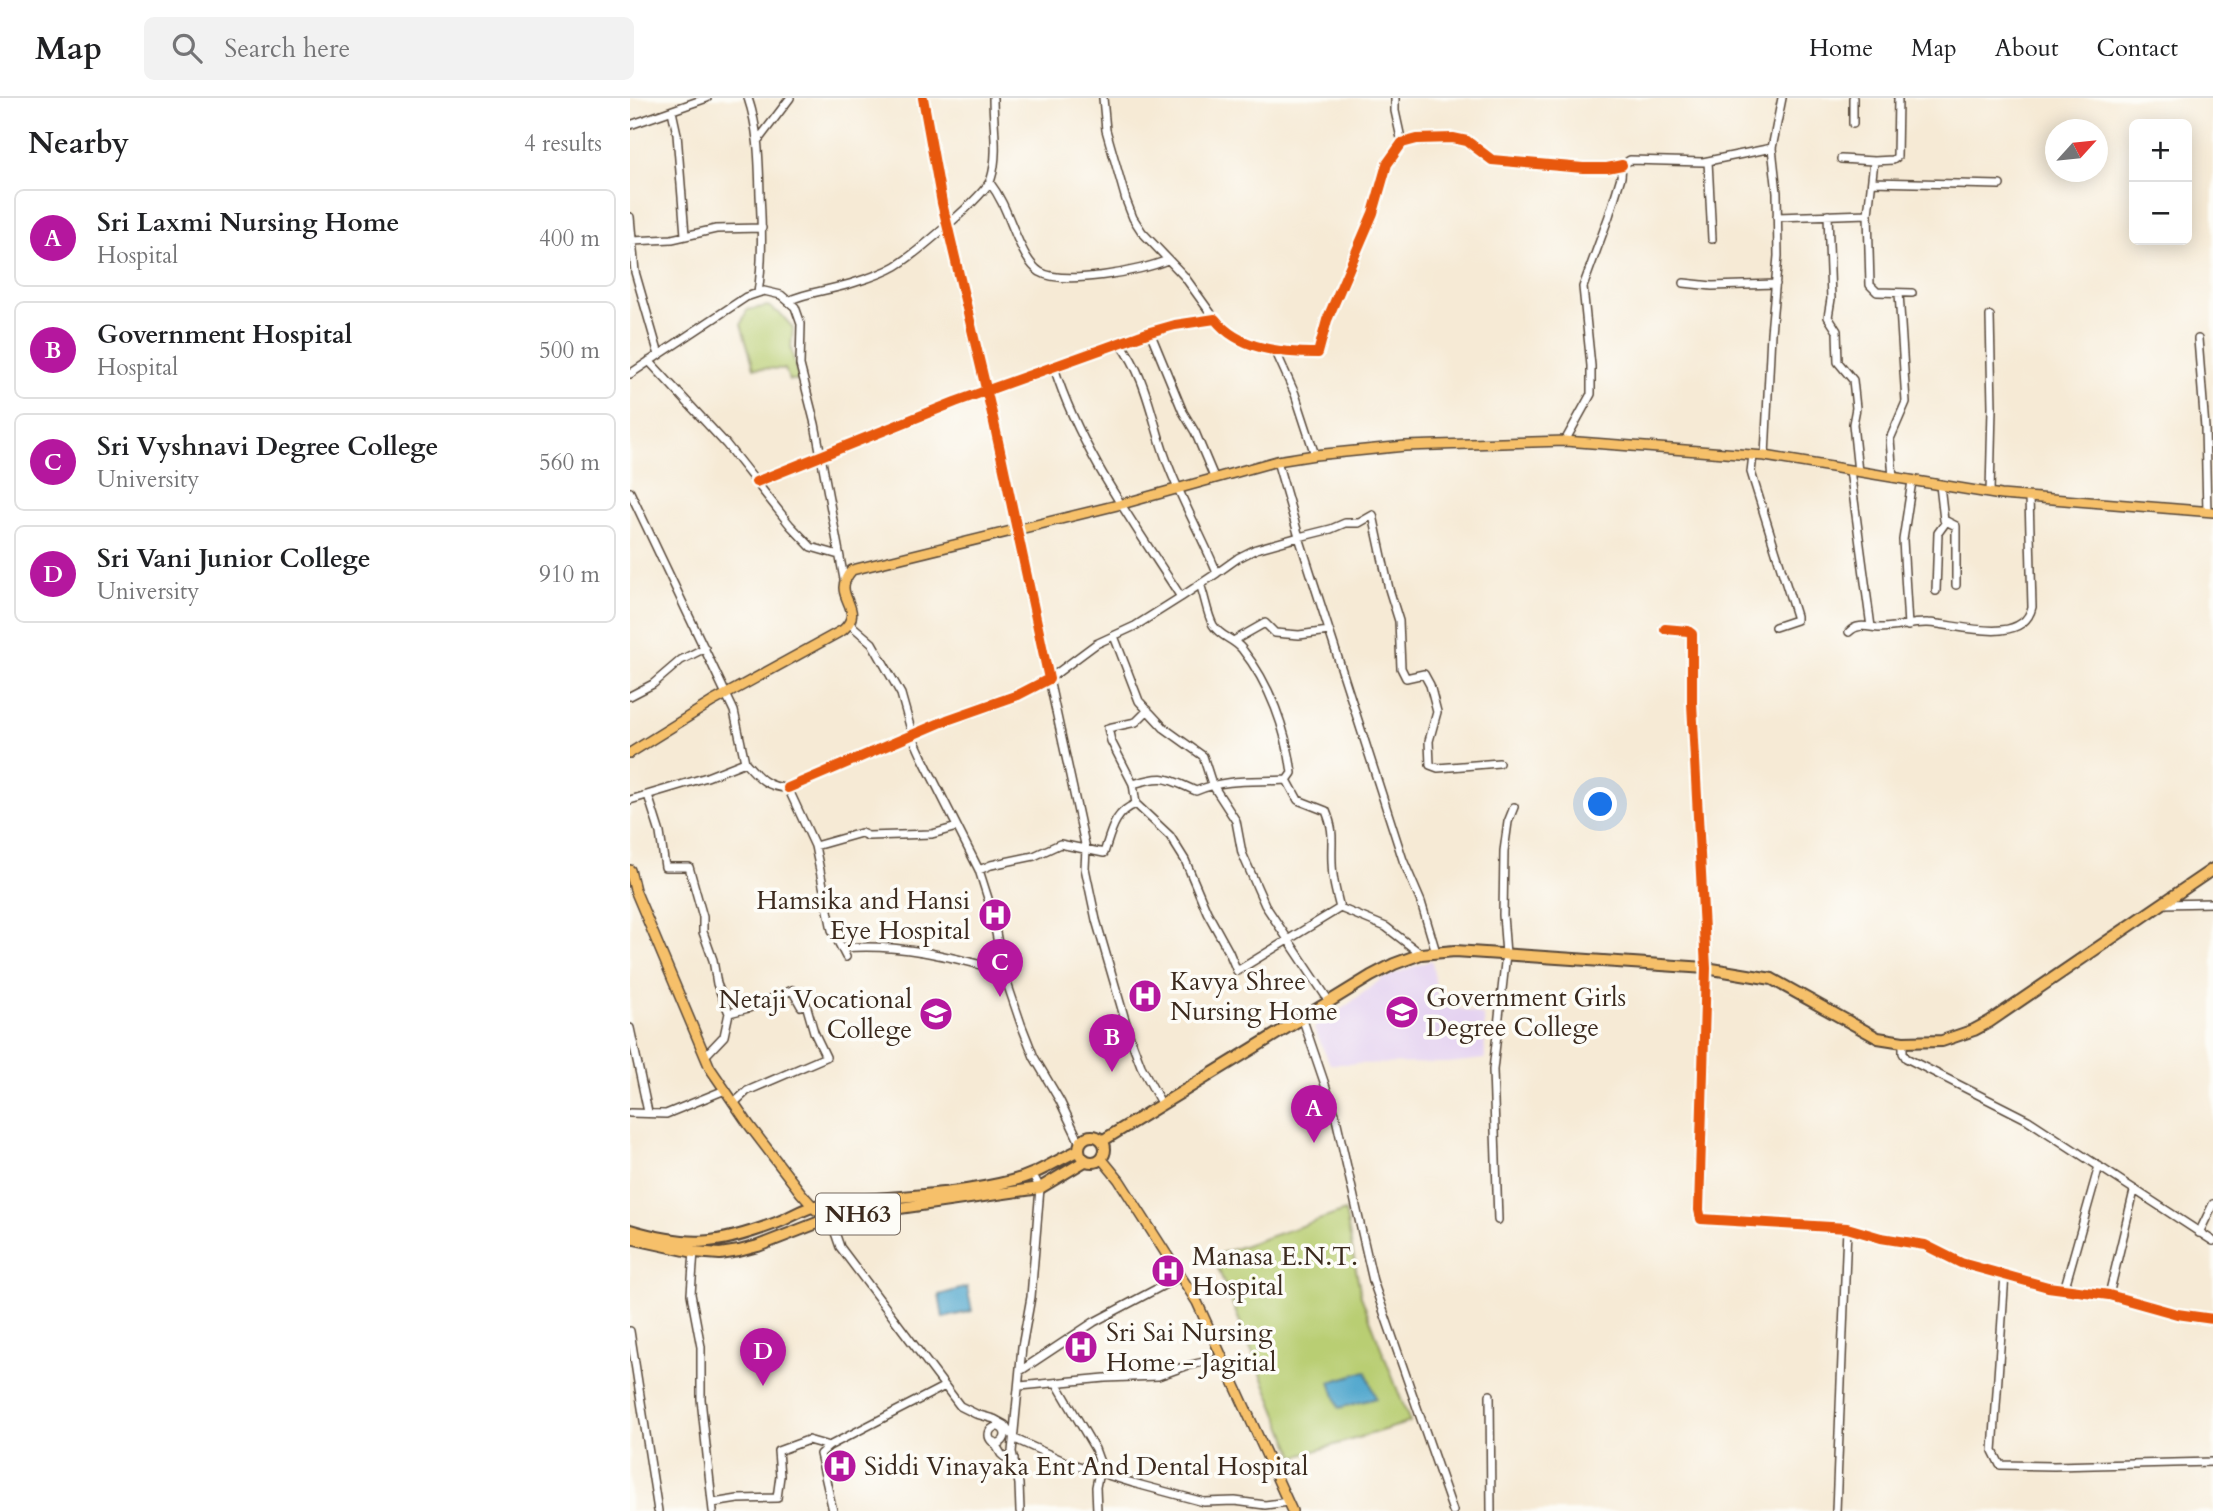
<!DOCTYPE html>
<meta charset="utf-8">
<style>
:root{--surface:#fff;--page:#f2f2f2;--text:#202124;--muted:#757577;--line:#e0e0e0;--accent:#b5179e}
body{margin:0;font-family:Cardo,serif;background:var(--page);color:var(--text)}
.controls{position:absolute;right:21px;top:21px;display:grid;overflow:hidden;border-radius:10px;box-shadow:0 4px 18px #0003}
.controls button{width:63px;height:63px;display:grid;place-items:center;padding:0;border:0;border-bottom:2px solid var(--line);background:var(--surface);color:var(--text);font:35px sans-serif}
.compass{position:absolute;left:1415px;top:21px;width:63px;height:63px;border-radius:50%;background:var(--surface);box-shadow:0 4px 18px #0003;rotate:63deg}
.you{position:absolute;left:971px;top:707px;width:24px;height:24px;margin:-18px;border:5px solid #fff;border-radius:50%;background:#1a73e8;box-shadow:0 0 0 10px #1a73e833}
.badge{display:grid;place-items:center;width:46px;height:46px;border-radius:50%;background:var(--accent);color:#fff;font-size:23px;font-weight:700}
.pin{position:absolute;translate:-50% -58px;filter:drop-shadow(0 2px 4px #0008)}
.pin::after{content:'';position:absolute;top:37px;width:24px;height:21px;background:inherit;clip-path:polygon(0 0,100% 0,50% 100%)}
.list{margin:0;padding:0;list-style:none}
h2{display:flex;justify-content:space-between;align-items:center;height:91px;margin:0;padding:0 28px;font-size:30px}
h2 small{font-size:23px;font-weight:400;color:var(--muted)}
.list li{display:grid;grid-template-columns:46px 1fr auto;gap:21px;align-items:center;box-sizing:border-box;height:98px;margin:0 14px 14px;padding:0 14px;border:2px solid var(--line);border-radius:10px}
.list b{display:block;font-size:26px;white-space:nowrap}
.list p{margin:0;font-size:23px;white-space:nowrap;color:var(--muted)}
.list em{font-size:23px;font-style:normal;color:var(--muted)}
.icon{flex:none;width:38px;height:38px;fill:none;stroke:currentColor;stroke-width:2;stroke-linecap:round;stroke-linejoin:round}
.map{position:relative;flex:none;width:1583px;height:1413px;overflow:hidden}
header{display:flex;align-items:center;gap:42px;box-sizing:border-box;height:98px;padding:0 35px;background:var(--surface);border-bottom:2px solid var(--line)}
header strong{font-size:33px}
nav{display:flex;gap:38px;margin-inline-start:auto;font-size:24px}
.search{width:490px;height:63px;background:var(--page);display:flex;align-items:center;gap:18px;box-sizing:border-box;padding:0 24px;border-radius:10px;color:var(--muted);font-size:26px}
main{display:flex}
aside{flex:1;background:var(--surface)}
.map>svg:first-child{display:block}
.built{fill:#e5d3f1}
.green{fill:#b9ce73;stroke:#7a7c48;stroke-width:2}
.water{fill:#52a8ce;stroke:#466976;stroke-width:2}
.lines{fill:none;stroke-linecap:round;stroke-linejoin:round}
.minor-casing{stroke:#574739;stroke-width:10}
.major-casing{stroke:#574739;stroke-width:12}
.highway-casing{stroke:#574739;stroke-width:14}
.minor{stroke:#fff;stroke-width:7}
.major{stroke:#f6c06b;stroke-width:9}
.highway{stroke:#f6c06b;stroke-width:10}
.cycleway-casing{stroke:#fdfcf7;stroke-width:15}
.cycleway{stroke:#e8590c;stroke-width:10}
.labels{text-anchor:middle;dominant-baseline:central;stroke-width:7;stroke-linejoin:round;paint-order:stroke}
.shield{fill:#fdfcf7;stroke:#75695f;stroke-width:2}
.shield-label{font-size:24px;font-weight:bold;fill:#3b2a1e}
.poi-label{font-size:26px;fill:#3b2a1e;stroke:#fdfcf7;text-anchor:start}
</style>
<header>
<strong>Map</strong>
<div class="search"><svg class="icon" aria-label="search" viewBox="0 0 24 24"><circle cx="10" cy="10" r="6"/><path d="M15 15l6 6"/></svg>Search here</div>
<nav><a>Home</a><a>Map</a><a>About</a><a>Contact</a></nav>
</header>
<main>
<aside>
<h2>Nearby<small>4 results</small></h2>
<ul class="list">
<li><span class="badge">A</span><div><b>Sri Laxmi Nursing Home</b><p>Hospital</p></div><em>400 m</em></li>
<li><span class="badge">B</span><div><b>Government Hospital</b><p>Hospital</p></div><em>500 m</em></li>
<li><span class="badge">C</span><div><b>Sri Vyshnavi Degree College</b><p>University</p></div><em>560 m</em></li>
<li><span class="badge">D</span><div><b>Sri Vani Junior College</b><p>University</p></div><em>910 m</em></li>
</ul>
</aside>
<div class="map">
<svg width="1583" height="1413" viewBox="0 0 1583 1413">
<rect width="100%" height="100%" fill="#fdfcf7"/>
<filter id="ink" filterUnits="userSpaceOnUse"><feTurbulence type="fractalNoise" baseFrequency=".0143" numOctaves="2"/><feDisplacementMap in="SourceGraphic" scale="14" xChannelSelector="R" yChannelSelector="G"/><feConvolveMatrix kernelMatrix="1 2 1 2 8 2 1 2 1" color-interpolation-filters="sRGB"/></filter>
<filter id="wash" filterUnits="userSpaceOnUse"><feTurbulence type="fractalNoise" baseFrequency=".00686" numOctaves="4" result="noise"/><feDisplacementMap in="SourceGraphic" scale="28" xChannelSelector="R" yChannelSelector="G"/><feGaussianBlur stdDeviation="1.57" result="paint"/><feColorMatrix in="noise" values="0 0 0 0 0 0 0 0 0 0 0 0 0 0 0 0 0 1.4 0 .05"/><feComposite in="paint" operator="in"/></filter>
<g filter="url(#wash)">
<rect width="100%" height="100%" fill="#f6ead5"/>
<path class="built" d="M 802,862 L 808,904 L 854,918 L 855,961 L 818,965 L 700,966 L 684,931 L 690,920 L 713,910 L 753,880 Z"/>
<path class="green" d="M 138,208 L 152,217 L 163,230 L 161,251 L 169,282 L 159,282 L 155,271 L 124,270 L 111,226 L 117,212 Z
M 715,1113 L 731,1198 L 780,1324 L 665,1359 L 583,1158 Z"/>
<path class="water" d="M 337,1189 L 342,1213 L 313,1220 L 309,1197 Z
M 736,1273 L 746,1300 L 709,1310 L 700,1284 Z"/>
</g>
<g filter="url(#ink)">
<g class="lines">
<defs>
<path id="minor" d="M 118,0 C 129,33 129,63 130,97 C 132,130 133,163 128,195
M 473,0 L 476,32 L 496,102 L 503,120 L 512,134 L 554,178 L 585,221
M 765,0 L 765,13 L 772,45
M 1223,0 L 1223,26
M 42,13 L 47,36 L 55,137
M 0,27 L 77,0
M 129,41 L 160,0
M 1211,61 L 1244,63
M 1078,63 L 1082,141
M 1242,84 L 1370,87
M 360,85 C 377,107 382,134 396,158 C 399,163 404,170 410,174 C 433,188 513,173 537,162
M 1238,116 L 1244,63 L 1263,62 L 1267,59 L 1268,0
M 1198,117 L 1201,201 L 1198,219 L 1207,233 L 1208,264 L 1223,282 L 1226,310 L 1223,326 L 1228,374
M 0,119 L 5,174 L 29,257
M 1147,119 L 1238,116 L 1240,187 L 1247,194 L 1282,195
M 2,143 L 42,141 L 86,131 L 132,130
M 1054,185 L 1082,188 L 1146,186
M 158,203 C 179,193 204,192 226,184 C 239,180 254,175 266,168 C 284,157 355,98 361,81 C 369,56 363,26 363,0
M 1360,218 L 1362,309 L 1360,395
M 520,234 L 553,314 L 565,334 L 584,379
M 1568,241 L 1575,330 L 1577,414
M 490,245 C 516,277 522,323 536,361 C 550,400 571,436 587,475 L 551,499
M 646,254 L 665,296 L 685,357
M 19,263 L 96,346 L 160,427 L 181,449 L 209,457
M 424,269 C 450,352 504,426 551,499 L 505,528 L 466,546 L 419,581 L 456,751 L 455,770 L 466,822 L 500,939 L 511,968 L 532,1007
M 0,276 L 116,199 L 134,193 L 151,197 L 165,209 L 171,226 L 170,267 L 185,326 L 214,481
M 935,343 L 961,296 L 961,268 L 953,189 L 979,118 L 991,79 L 992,67 L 1000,62 L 1073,64 L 1142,50 L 1152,0
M 1123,357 L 1121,374 L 1166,518 L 1166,522 L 1145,529
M 1135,358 L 1141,235 L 1148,158 L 1147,95 L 1142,50
M 1220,372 L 1241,529
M 1263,380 L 1260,341 L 1276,304 L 1269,195
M 126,384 L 325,304 L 520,234 L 545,227 L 585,221 C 609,252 652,255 688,255 L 697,222 L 743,115 L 757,66 L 772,45 L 787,41 L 823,40 L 837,43 L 862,62 L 953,70 L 977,70 L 992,67
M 1310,387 L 1314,422 L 1326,428 L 1326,487
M 0,394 L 104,613 L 115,664 L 77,679 L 0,702
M 587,475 L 608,460 L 626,451 L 669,439 L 647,363
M 570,486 C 575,499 577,516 583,527 C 590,539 603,540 612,551 C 640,586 656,631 662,675 L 657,682
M 1306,493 L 1308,435 L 1316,424
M 220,526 L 242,545 L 271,596 L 283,639 L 292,659 L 349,772 L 362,813 L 373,873 L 391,926 L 404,959 L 430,1003 L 450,1045
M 1278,528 L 1273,442 L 1282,383
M 1035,531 L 1058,533 L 1062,536 L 1062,605 L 1076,870 L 1069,1112 L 1071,1121 L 1217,1130 L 1251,1140 L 1295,1147 L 1331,1165 L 1418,1189 L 1479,1197 L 1547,1216 L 1583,1221
M 1219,534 C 1227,525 1238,529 1249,530 C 1266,530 1283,524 1298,525 C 1326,526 1393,549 1402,509 L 1399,399
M 484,538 L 509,603 L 534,630 L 573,658 L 582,686 L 606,723 L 612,755 L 635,807 L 699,903
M 605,542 L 635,525 L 645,535 L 669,537 L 699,533
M 0,598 L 23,586 L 51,562 L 75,550
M 115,664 C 128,679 137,690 158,690 L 185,748 L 202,832 L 216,859
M 503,686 C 536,676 536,680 566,693 C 597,680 625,684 657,682 L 668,702 L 696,713 C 705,735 701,742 702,764 C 702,780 706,795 710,810 L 607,873 L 599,854 L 577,814 L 555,762 L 540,738 L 506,706 L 503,686 L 481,643 L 478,630 L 506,624 L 518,612
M 158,690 L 317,622 L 388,597 L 419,581 L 363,320 L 312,105 L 293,0
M 18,697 L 30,735 L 35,769 L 59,769 L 73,819 L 73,834 L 83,862 L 87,886 L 99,915
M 185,748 L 231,735 L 238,738 L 302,736 L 327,729
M 349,772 L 361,767 L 404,758 L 430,746 L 474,755 C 481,734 484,714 506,706
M 1533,806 L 1583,805
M 710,810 L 756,829 L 791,856
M 212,850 C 267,845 320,858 373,873
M 806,854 L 791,804 L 773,762 L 669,439 L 701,431 L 715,425 L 729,425 L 743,417 L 759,491 L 769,523 L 771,570 L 776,580 L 794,576 L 800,587 L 807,614 L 799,643 L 800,667 L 808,670 L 869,665
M 672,919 L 705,1016 L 743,1183 L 823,1413
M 0,930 L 18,1014
M 1273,944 L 1273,955 L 1276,960 L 1398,1022 L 1583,1143
M 75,958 L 94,938 L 99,915 L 119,910 L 162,892 L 171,908 L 176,906 L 184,934 L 196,959 L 117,993 L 104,1005
M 0,1015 L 36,1016 L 95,992
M 200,1120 L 210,1149 L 330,1308 L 346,1316 L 364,1321 L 375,1327 L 385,1341 L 436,1364 L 503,1385 L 574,1404 L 605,1403 L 635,1407 L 658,1404
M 868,1122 L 863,972 L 876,856 L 873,817 L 874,753 L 878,724 L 884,709
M 1569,1135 L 1583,1106
M 64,1153 L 61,1196 L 71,1249 L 71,1301 L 83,1413
M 1375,1176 L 1363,1353 L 1370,1367 L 1424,1368 L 1583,1364
M 1434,1192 L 1469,1068
M 1479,1197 L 1504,1093
M 0,1233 L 28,1413
M 390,1273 L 464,1224 L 551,1178
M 427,1286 L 465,1351 L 469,1362 L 469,1374 L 466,1389 L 467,1413
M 390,1288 L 475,1280 L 528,1278 L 556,1268 L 591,1260
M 860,1297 L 861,1413
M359 1337a8 8 0 1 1 16 0a8 8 0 1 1-16 0Z
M 364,1344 L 371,1356 L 379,1363 L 384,1361
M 83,1405 L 108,1401 L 147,1400 L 150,1378 L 148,1353 L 178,1342 L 199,1348
M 203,1413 L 190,1356 L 199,1348 L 315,1288
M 390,1413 L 389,1386 L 382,1354 L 392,1249 L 401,1199 L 410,1090 L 403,1077
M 1206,1413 L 1217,1130"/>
<path id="major" d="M 0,655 L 82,604 L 213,532 C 238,509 198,499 222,472 L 492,406 L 647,363 L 685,357 L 775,348 L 935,343 L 1135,358 L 1371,397 L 1583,414
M 0,772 L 5,792 L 80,970 L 119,1027 L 171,1095 L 186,1112 L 200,1120
M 471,1060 L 489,1082 L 567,1204 L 662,1413"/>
<path id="highway" d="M449 1051a13 13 0 1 1 26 0a13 13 0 1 1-26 0Z
M 472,1043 L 741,878 L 764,866 L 791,856 L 825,853 L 1076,870 L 1142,881 L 1248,940 L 1273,944 L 1312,943 L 1344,932 L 1359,924 L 1583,771
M 0,1132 C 61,1150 87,1147 146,1125 C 160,1120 175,1109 190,1107 C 253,1098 319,1099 381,1083 C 406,1077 426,1063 449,1052
M 0,1140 L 64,1154 L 90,1156 L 109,1153 L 128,1148 L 200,1120 L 410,1090 L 455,1063"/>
</defs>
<use href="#minor" class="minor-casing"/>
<use href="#major" class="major-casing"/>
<use href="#highway" class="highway-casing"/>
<use href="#minor" class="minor"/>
<use href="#major" class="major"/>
<use href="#highway" class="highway"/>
<defs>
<path id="cycleway" d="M 126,384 L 325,304 L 520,234 L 545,227 L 585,221 C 609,252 652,255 688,255 L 697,222 L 743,115 L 757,66 L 772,45 L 787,41 L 823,40 L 837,43 L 862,62 L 953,70 L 977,70 L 992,67
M 1035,531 L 1058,533 L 1062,536 L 1062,605 L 1076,870 L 1069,1112 L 1071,1121 L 1217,1130 L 1251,1140 L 1295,1147 L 1331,1165 L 1418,1189 L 1479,1197 L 1547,1216 L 1583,1221
M 158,690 L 317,622 L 388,597 L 419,581 L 363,320 L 312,105 L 293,0"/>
</defs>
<use href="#cycleway" class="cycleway-casing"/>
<use href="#cycleway" class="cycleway"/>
</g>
</g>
<defs>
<symbol id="hospital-disc" viewBox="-11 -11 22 22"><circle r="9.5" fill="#b5179e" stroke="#fdfcf7"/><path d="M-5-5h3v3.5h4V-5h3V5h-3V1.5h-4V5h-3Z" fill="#fff"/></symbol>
<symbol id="university-disc" viewBox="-11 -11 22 22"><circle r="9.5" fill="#b5179e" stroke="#fdfcf7"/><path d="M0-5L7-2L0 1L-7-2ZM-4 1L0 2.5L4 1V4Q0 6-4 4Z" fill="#fff"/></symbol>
</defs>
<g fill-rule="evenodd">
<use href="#hospital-disc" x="346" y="798" width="38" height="38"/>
<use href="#hospital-disc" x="496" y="879" width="38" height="38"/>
<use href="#university-disc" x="753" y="895" width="38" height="38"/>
<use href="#university-disc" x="287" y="897" width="38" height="38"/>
<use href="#hospital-disc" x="519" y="1154" width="38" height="38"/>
<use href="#hospital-disc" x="432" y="1230" width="38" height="38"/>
<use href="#hospital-disc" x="191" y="1349" width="38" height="38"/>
</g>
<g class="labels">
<rect class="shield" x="186" y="1095.5" width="84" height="41" rx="5"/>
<g class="shield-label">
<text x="228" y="1116">NH63</text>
</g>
<g class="poi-label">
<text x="340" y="802" text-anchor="end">Hamsika and Hansi<tspan x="340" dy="30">Eye Hospital</tspan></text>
<text x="540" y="883">Kavya Shree<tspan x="540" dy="30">Nursing Home</tspan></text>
<text x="796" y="899">Government Girls<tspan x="796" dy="30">Degree College</tspan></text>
<text x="282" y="901" text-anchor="end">Netaji Vocational<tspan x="282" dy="30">College</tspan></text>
<text x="562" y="1158">Manasa E.N.T.<tspan x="562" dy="30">Hospital</tspan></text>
<text x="476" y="1234">Sri Sai Nursing<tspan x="476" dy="30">Home - Jagitial</tspan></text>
<text x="234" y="1368">Siddi Vinayaka Ent And Dental Hospital</text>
</g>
</g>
</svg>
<div class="controls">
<button>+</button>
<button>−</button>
</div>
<svg class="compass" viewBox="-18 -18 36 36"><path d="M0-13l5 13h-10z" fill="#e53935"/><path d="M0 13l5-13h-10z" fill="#757577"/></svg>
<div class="you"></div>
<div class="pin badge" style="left:684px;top:1045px">A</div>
<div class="pin badge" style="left:482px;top:974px">B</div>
<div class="pin badge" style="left:370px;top:899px">C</div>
<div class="pin badge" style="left:133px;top:1288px">D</div>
</div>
</main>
